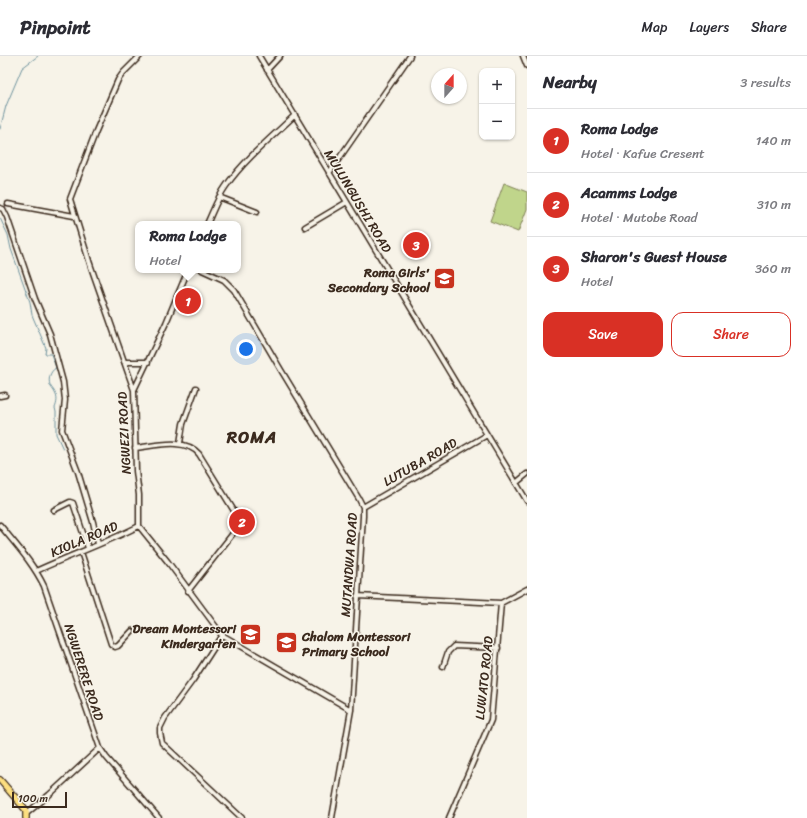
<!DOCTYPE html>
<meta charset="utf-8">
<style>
:root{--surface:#fff;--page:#f2f2f3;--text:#2b2b33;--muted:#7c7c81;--line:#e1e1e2;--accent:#d93025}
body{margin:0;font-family:Sriracha,sans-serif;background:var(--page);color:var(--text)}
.controls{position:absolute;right:12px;top:12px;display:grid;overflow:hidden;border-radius:8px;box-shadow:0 1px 3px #0004}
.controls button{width:36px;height:36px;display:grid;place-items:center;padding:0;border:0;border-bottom:1px solid var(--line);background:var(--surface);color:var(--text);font:20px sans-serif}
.compass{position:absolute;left:431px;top:12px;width:36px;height:36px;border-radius:50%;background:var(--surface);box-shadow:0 1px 3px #0004;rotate:21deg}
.scale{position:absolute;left:12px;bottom:10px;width:55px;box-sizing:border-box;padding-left:4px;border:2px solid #3b2a1e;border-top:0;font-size:11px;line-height:14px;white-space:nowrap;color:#3b2a1e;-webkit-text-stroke:3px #f7f3e8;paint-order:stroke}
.you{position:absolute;left:246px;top:293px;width:14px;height:14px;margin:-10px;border:3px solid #fff;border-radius:50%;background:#1a73e8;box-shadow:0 0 0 6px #1a73e833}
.badge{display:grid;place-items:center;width:26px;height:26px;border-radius:50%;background:var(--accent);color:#fff;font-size:13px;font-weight:700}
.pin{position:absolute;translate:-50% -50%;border:2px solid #fff;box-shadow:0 1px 4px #0006}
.popup{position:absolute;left:135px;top:165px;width:106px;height:52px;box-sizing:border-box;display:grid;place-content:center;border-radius:8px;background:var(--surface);filter:drop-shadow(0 1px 3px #0005);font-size:13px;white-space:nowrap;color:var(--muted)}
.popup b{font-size:15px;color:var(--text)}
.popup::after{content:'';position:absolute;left:50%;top:100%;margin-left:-8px;border:8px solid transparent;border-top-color:var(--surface)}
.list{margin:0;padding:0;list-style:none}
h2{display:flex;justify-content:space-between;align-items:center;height:52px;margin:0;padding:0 16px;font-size:17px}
h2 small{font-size:13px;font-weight:400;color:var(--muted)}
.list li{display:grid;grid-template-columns:26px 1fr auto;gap:12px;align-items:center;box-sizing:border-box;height:64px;padding:0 16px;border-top:1px solid var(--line)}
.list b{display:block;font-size:15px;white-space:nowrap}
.list p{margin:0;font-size:13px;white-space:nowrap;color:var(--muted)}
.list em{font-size:13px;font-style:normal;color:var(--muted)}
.actions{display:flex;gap:8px;padding:12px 16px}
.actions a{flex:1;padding:9px 0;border:1px solid var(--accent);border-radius:12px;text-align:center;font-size:14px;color:var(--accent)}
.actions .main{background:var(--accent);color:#fff}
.map{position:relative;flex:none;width:527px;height:762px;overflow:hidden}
header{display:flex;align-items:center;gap:24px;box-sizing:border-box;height:56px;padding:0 20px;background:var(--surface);border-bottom:1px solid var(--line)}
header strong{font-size:19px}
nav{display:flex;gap:22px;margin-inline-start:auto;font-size:14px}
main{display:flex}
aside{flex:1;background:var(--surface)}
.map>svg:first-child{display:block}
.green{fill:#c0d58b;stroke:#7e8054}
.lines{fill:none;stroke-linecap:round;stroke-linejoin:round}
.stream{stroke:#6e929d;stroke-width:1}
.minor-casing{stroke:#3b2a1e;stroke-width:7}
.major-casing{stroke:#3b2a1e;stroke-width:8}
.minor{stroke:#f7f3e8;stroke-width:4}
.major{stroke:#fddf80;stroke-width:5.5}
.labels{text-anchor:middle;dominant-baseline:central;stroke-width:3;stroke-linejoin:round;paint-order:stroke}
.street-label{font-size:13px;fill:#3b2a1e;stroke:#f7f3e8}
.poi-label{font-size:13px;font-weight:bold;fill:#3b2a1e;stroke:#f7f3e8;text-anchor:end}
.district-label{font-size:17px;font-weight:bold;letter-spacing:1px;fill:#3b2a1e;stroke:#f7f3e8}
</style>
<header>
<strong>Pinpoint</strong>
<nav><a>Map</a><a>Layers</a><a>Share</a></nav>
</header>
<main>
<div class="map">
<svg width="527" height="762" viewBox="0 0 527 762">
<rect width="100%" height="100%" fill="#f7f3e8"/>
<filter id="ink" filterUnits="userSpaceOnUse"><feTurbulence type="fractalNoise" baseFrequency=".025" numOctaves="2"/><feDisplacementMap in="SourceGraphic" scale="8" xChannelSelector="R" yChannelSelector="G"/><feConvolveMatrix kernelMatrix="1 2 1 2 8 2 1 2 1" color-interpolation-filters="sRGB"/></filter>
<g filter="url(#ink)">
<path class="green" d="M 504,127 L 527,136 L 527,153 L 518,176 L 490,165 Z"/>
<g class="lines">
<path class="stream" d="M 0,73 L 6,50 L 22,12 L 38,0
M 0,162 L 8,179 L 11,193 L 30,246 L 32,259 L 46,292 L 45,298 L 51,298 L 56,312 C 50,315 48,323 50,329 C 51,332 54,334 55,337 C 58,342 57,347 55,352 L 56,356 L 56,378 L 63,393"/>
<defs>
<path id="minor" d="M 140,0 L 123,17 L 118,24 L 96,75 L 70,143 L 90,208 L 134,334 L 136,415 L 139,439 L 139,470 L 168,506 L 222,579 L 351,654
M 259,0 L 527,445
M 523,0 L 527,10
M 267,14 L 280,0
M 329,117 L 410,0
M 219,141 L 257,156
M 8,148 L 74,160
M 0,152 L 3,153 L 7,161 L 35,243 L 50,278 L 63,326 L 65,344 L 62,374 L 78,416 L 93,466 L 98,488
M 207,168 C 213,155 218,141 226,130 C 244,104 272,81 295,59
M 305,171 L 347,146
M 202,214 L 224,224 L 234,234 L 281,314 L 359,443 L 363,451 L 363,460 L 351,654 L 332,762
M 124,306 L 148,306
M 134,334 L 166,267 L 188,214
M 0,340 L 5,339
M 180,387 L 183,368 L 196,332
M 135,392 C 154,390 186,381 199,398 L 239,463 L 238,471 L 188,535
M 516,427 L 527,418
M 363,451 L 487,379
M 54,454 L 70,446 L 73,447 L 88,492
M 0,469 C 16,489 33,507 44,530 L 100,692 L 106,701 L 159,762
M 81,496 L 111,588 L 115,591 L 118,590 L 132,575
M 36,515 C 71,499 106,487 139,470
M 357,540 L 501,547 L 527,533
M 222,579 L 193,624 L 165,662 L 160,672 L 160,677 L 162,687 L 242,762
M 443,611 L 448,596 L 454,590 L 498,592
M 27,757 L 49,739 L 100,692
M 449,762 L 491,664 L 501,547"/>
<path id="major" d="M 0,724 L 26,754 L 26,762"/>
</defs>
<use href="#minor" class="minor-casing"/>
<use href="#major" class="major-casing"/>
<use href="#minor" class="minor"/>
<use href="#major" class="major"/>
</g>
</g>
<defs>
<symbol id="school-square" viewBox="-11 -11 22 22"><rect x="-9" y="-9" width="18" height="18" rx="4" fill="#c8321e" stroke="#f7f3e8"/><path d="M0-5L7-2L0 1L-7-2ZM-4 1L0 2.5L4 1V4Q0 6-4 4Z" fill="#fff"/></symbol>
</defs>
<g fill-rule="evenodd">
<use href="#school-square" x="432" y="210" width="25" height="25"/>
<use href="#school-square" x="238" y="566" width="25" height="25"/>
<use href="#school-square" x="274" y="574" width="25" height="25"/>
</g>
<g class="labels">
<g class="street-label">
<text transform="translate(358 145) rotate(59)">MULUNGUSHI ROAD</text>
<text transform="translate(124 377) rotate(-93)">NGWEZI ROAD</text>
<text transform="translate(420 406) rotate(-30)">LUTUBA ROAD</text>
<text transform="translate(84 483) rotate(-23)">KIOLA ROAD</text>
<text transform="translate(349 509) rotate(-86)">MUTANDWA ROAD</text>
<text transform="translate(84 616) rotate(72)">NGWERERE ROAD</text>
<text transform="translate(484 622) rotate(-84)">LUWATO ROAD</text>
</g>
<g class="poi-label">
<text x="430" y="216">Roma Girls'<tspan x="430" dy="15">Secondary School</tspan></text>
<text x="236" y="572">Dream Montessori<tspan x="236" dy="15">Kindergarten</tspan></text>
<text x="302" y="580" text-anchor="start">Chalom Montessori<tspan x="302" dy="15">Primary School</tspan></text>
</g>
<g class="district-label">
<text x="252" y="381">ROMA</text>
</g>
</g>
</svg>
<div class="controls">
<button>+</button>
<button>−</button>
</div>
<svg class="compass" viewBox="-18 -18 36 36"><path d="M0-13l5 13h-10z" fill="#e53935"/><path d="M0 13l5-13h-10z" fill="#7c7c81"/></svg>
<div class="scale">100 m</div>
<div class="you"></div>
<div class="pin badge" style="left:188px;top:245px">1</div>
<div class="popup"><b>Roma Lodge</b>Hotel</div>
<div class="pin badge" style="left:242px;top:466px">2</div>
<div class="pin badge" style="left:416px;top:189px">3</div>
</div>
<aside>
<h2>Nearby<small>3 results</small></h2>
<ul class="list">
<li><span class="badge">1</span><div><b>Roma Lodge</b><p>Hotel · Kafue Cresent</p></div><em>140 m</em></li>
<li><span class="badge">2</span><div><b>Acamms Lodge</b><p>Hotel · Mutobe Road</p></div><em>310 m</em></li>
<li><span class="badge">3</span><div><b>Sharon's Guest House</b><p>Hotel</p></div><em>360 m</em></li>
</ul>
<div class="actions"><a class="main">Save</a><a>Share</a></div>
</aside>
</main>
